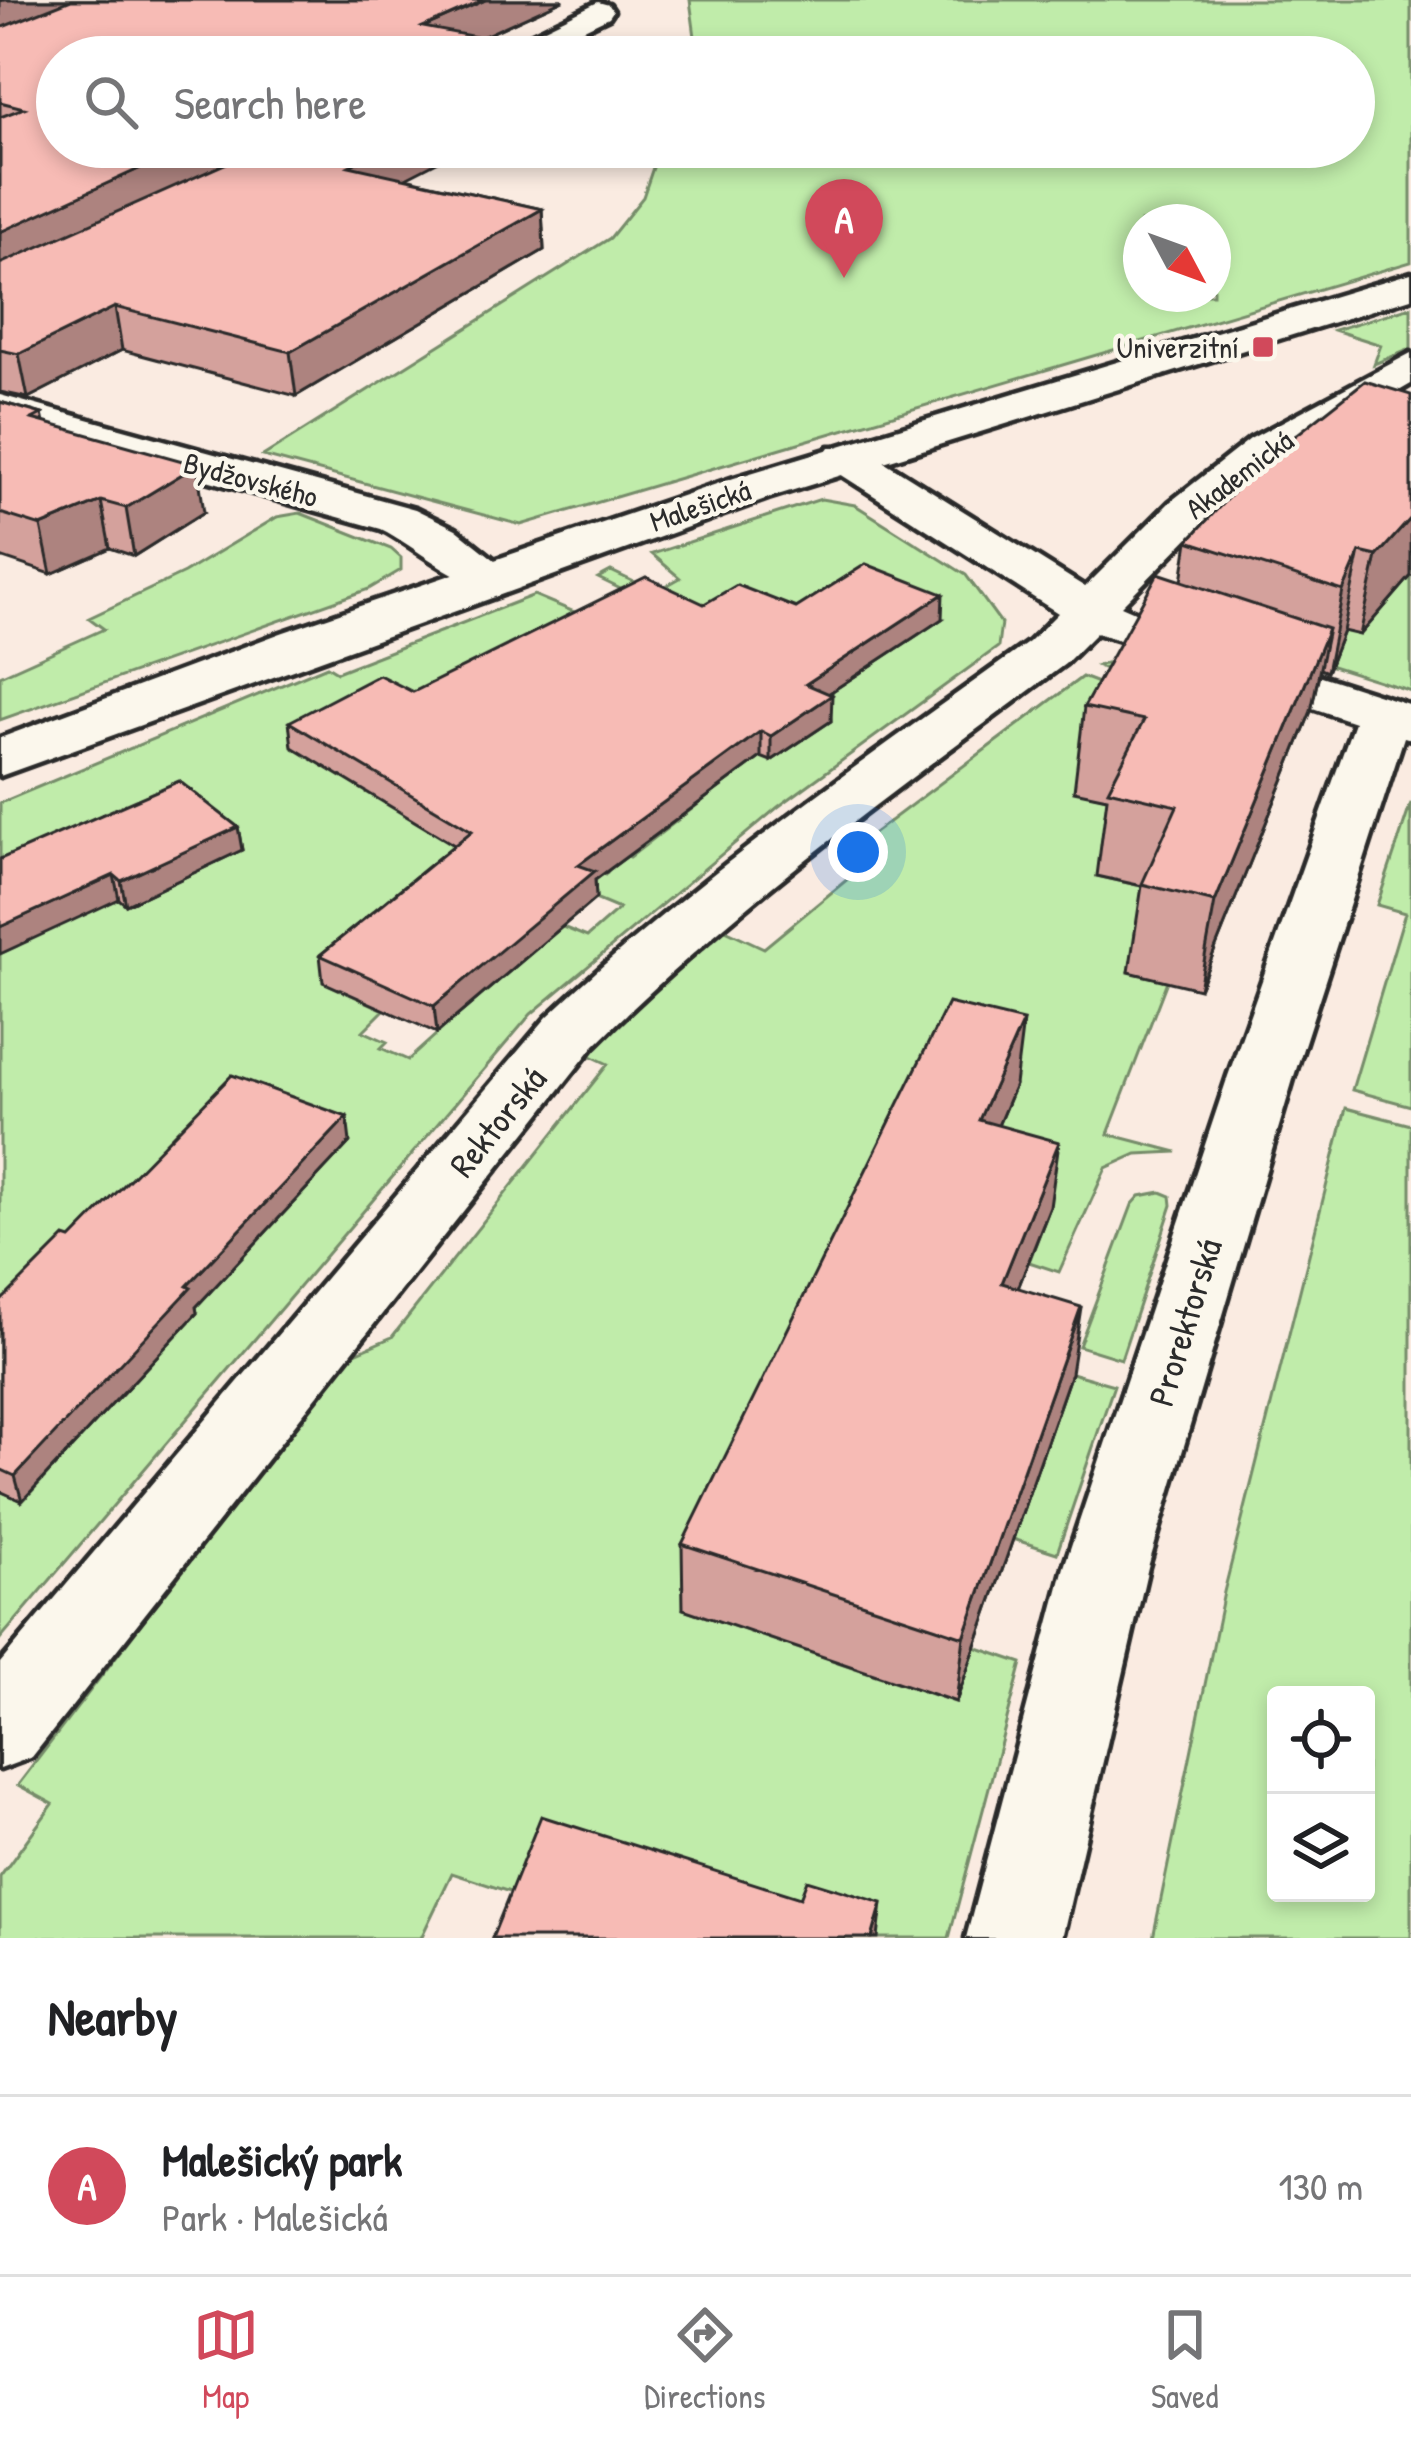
<!DOCTYPE html>
<meta charset="utf-8">
<style>
:root{--surface:#fff;--page:#f6f6f6;--text:#202124;--muted:#757577;--line:#e0e0e0;--accent:#d1495b}
body{margin:0;font-family:"Patrick Hand",sans-serif;background:var(--page);color:var(--text)}
.controls{position:absolute;right:36px;bottom:36px;display:grid;overflow:hidden;border-radius:12px;box-shadow:0 6px 18px #0003}
.controls button{width:108px;height:108px;display:grid;place-items:center;padding:0;border:0;border-bottom:3px solid var(--line);background:var(--surface);color:var(--text);font:60px sans-serif}
.compass{position:absolute;left:1123px;top:204px;width:108px;height:108px;border-radius:50%;background:var(--surface);box-shadow:0 6px 18px #0003;rotate:131deg}
.you{position:absolute;left:858px;top:852px;width:42px;height:42px;margin:-30px;border:9px solid #fff;border-radius:50%;background:#1a73e8;box-shadow:0 0 0 18px #1a73e833}
.badge{display:grid;place-items:center;width:78px;height:78px;border-radius:50%;background:var(--accent);color:#fff;font-size:39px;font-weight:700}
.pin{position:absolute;translate:-50% -99px;filter:drop-shadow(0 3px 6px #0008)}
.pin::after{content:'';position:absolute;top:63px;width:42px;height:36px;background:inherit;clip-path:polygon(0 0,100% 0,50% 100%)}
.list{margin:0;padding:0;list-style:none}
h2{display:flex;justify-content:space-between;align-items:center;height:156px;margin:0;padding:0 48px;font-size:51px}
h2 small{font-size:39px;font-weight:400;color:var(--muted)}
.list li{display:grid;grid-template-columns:78px 1fr auto;gap:36px;align-items:center;box-sizing:border-box;height:180px;padding:0 48px;border-top:3px solid var(--line)}
.list b{display:block;font-size:45px;white-space:nowrap}
.list p{margin:0;font-size:39px;white-space:nowrap;color:var(--muted)}
.list em{font-size:39px;font-style:normal;color:var(--muted)}
.icon{flex:none;width:66px;height:66px;fill:none;stroke:currentColor;stroke-width:2;stroke-linecap:round;stroke-linejoin:round}
.map{position:relative;flex:none;width:1411px;height:1938px;overflow:hidden}
.search{position:absolute;background:var(--surface);box-shadow:0 6px 18px #0003;left:36px;right:36px;top:36px;height:132px;display:flex;align-items:center;gap:30px;box-sizing:border-box;padding:0 42px;border-radius:66px;color:var(--muted);font-size:45px}
.sheet{height:336px;background:var(--surface)}
nav{display:flex;justify-content:space-around;align-items:center;box-sizing:border-box;height:168px;border-top:3px solid var(--line);background:var(--surface);font-size:33px;color:var(--muted)}
nav a{display:grid;justify-items:center;gap:6px}
nav .on{color:var(--accent)}
.map>svg:first-child{display:block}
.green{fill:#c0ecaa;stroke:#768c6a;stroke-width:3;fill-rule:evenodd}
.lines{fill:none;stroke-linecap:round;stroke-linejoin:round}
.minor-casing{stroke:#2b2b2b;stroke-width:9}
.tertiary-casing{stroke:#2b2b2b;stroke-width:9}
.minor{fill:#fbf7ec;fill-rule:evenodd}
.tertiary{fill:#fbf7ec;fill-rule:evenodd}
.wall{fill:#d4a19c;stroke:#2b2b2b;stroke-width:3}
.shaded-wall{fill:#ad837f;stroke:#2b2b2b;stroke-width:3}
.building{fill:#f7bbb5;stroke:#2b2b2b;stroke-width:3}
.poi-dot{fill:#d1495b;stroke:#fbf7ec;stroke-width:4.5}
.labels{text-anchor:middle;dominant-baseline:central;stroke-width:9;stroke-linejoin:round;paint-order:stroke}
.far-poi-label{font-size:30px;fill:#2b2b2b;stroke:#fbf7ec;text-anchor:end}
.far-street-label{font-size:30px;fill:#2b2b2b;stroke:#fbf7ec}
.street-label{font-size:36px;fill:#2b2b2b;stroke:#fbf7ec}
</style>
<div class="map">
<svg width="1411" height="1938" viewBox="0 0 1411 1938">
<rect width="100%" height="100%" fill="#faebe1"/>
<filter id="ink" filterUnits="userSpaceOnUse"><feTurbulence type="fractalNoise" baseFrequency=".00833" numOctaves="2"/><feDisplacementMap in="SourceGraphic" scale="24" xChannelSelector="R" yChannelSelector="G"/><feConvolveMatrix kernelMatrix="1 2 1 2 8 2 1 2 1" color-interpolation-filters="sRGB"/></filter>
<g filter="url(#ink)">
<path class="green" d="M 690,0 L 1411,0 L 1411,262 L 521,525 L 263,456 L 610,238 L 643,197 L 660,147 L 1354,147 L 1354,57 L 692,57 L 696,44 ZM 1141,222 L 1213,222 L 1213,294 L 1141,294 Z
M 1411,307 L 1411,349 L 1374,364 L 1381,345 L 1334,330 Z
M 821,499 L 855,505 L 966,575 L 1001,623 L 998,647 L 778,807 L 531,1014 L 0,1639 L 0,1491 L 23,1501 L 196,1313 L 0,1335 L 0,954 L 17,946 L 0,929 L 0,803 L 327,666 L 337,672 L 534,595 L 598,622 L 641,599 L 598,578 L 611,571 L 655,592 L 680,578 L 652,554 ZM 587,738 L 714,792 L 630,857 L 611,849 L 592,864 L 608,871 L 605,875 L 510,831 ZM 545,878 L 619,909 L 587,937 L 558,925 L 408,1060 L 381,1048 L 387,1042 L 363,1031 L 384,1010 L 325,983 Z
M 300,513 L 391,549 L 401,558 L 401,570 L 369,589 L 0,720 L 0,676 L 104,629 L 89,618 L 184,573 L 277,517 Z
M 1411,572 L 1411,691 L 1199,624 Z
M 1124,657 L 1149,659 L 1277,700 L 1263,723 L 1126,693 L 1074,790 L 1132,804 L 1097,876 L 1163,891 L 1129,971 L 1167,981 L 1108,1134 L 1177,1152 L 1137,1154 L 1106,1168 L 1059,1272 L 1029,1262 L 1050,1207 L 973,1185 L 1015,1085 L 942,1067 L 683,1609 L 955,1702 L 975,1647 L 1022,1663 L 949,1938 L 650,1938 L 452,1873 L 421,1938 L 0,1938 L 0,1877 L 53,1804 L 18,1785 L 344,1358 L 392,1337 L 608,1064 L 587,1054 L 719,927 L 764,948 L 866,864 L 846,854 L 1082,677 L 1103,685 L 1117,674 L 1098,666 Z
M 1411,803 L 1411,1106 L 1352,1090 L 1405,913 L 1377,905 Z
M 1346,1108 L 1411,1125 L 1411,1938 L 1153,1938 L 1224,1592 ZM 1276,1695 L 1366,1695 L 1366,1893 L 1276,1893 Z
M 1161,1192 L 1171,1196 L 1172,1205 L 1121,1359 L 1079,1346 L 1132,1205 L 1140,1196 Z
M 1071,1373 L 1114,1385 L 1057,1553 L 1013,1539 Z"/>
<g class="lines">
<defs>
<path id="minor" d="M 598,2 L 609,5 L 613,11 L 609,17 L 526,57 L 485,57 Z
M 1411,353 L 1411,384 L 1282,459 L 1204,522 L 1121,606 L 1144,616 L 1152,627 L 1144,638 L 1126,642 L 1096,633 L 1065,664 C 902,785 737,903 593,1047 L 32,1757 L 0,1769 L 0,1663 L 547,1017 C 695,877 863,761 1029,642 L 1058,613 L 829,467 L 822,457 L 829,447 L 861,447 L 1085,587 L 1170,502 L 1250,439 Z
M 0,395 L 415,509 L 456,529 L 515,576 L 507,586 C 468,596 418,547 381,529 L 0,422 Z
M 1237,649 L 1411,705 L 1411,739 L 1404,737 L 1294,1076 L 1148,1567 L 1062,1938 L 966,1938 L 1064,1567 L 1228,1076 L 1354,722 L 1218,676 L 1211,665 L 1218,654 Z"/>
<path id="tertiary" d="M 1411,273 L 1411,298 L 768,498 L 0,776 L 0,738 L 281,633 L 734,478 Z"/>
</defs>
<use href="#minor" class="minor-casing"/>
<use href="#tertiary" class="tertiary-casing"/>
<use href="#minor" class="minor"/>
<use href="#tertiary" class="tertiary"/>
</g>
<path class="wall" d="M 0,0 L 563,0 L 480,38 L 573,55 L 573,57 L 57,57 L 57,147 L 405,178 L 542,209 L 544,250 L 296,396 L 122,350 L 28,398 L 0,392 Z
M 0,402 L 42,414 L 44,423 L 204,512 L 134,556 L 110,548 L 51,574 L 0,557 Z
M 1258,465 L 1411,576 L 1360,635 L 1343,631 L 1327,672 L 1320,669 L 1311,711 L 1199,989 L 1129,972 L 1142,886 L 1097,876 L 1107,798 L 1074,791 L 1084,707 L 1182,581 L 1188,541 Z
M 704,604 L 796,608 L 942,619 L 828,694 L 831,721 L 771,761 L 761,757 L 595,880 L 596,898 L 437,1033 L 323,982 L 320,955 L 454,845 L 292,747 L 289,722 L 413,692 Z
M 238,827 L 242,850 L 126,905 L 119,899 L 0,859 Z
M 1015,1085 L 998,1125 L 1050,1207 L 1018,1288 L 1071,1373 L 956,1702 L 683,1609 L 682,1544 Z
M 350,1142 L 196,1307 L 197,1313 L 22,1501 L 0,1491 L 0,1302 L 71,1239 Z"/>
<path class="shaded-wall" d="M 4,0 L 105,0 L 0,38 L 0,1 Z
M 485,0 L 563,0 L 438,57 L 423,27 Z
M 187,147 L 274,147 L 0,277 L 0,232 Z
M 387,147 L 466,147 L 353,205 L 349,166 Z
M 542,209 L 544,250 L 296,396 L 290,352 Z
M 115,307 L 122,350 L 28,398 L 19,354 Z
M 197,465 L 204,512 L 134,556 L 126,508 Z
M 101,501 L 110,548 L 51,574 L 41,526 Z
M 1411,518 L 1411,576 L 1360,635 L 1377,556 Z
M 1360,552 L 1343,631 L 1327,672 L 1343,591 Z
M 943,594 L 942,619 L 805,709 L 806,684 Z
M 1328,629 L 1311,711 L 1199,989 L 1215,902 Z
M 832,695 L 831,721 L 771,761 L 771,736 Z
M 761,731 L 761,757 L 595,880 L 596,898 L 437,1033 L 434,1006 L 578,865 Z
M 238,827 L 242,850 L 126,905 L 121,881 Z
M 114,875 L 119,899 L 0,954 L 0,927 Z
M 1023,1021 L 1015,1085 L 973,1185 L 979,1120 Z
M 347,1117 L 350,1142 L 196,1307 L 197,1313 L 22,1501 L 15,1476 L 187,1286 Z
M 1059,1142 L 1050,1207 L 994,1349 L 1002,1283 Z
M 1081,1307 L 1071,1373 L 956,1702 L 964,1637 Z
M 882,1903 L 878,1938 L 872,1938 Z"/>
<path class="building" d="M 71,0 L 485,0 L 423,27 L 573,55 L 570,57 L 57,57 L 57,147 L 187,147 L 0,232 L 0,117 L 24,108 L 0,102 L 0,28 Z
M 263,147 L 387,147 L 349,166 L 542,209 L 290,352 L 115,307 L 19,354 L 0,350 L 0,264 Z
M 1365,381 L 1411,395 L 1411,518 L 1377,556 L 1360,552 L 1343,591 L 1188,541 L 1258,465 Z
M 0,402 L 42,414 L 32,419 L 197,465 L 126,508 L 101,501 L 41,526 L 0,513 Z
M 866,564 L 943,594 L 806,684 L 832,695 L 771,736 L 761,731 L 578,865 L 595,871 L 434,1006 L 320,955 L 472,831 L 289,722 L 379,675 L 413,692 L 646,577 L 704,604 L 737,585 L 796,608 Z
M 1158,573 L 1328,629 L 1215,902 L 1142,884 L 1177,806 L 1108,790 L 1144,720 L 1084,707 Z
M 179,781 L 238,827 L 121,881 L 114,875 L 0,927 L 0,859 Z
M 948,1003 L 1023,1021 L 979,1120 L 1059,1142 L 1002,1283 L 1081,1307 L 964,1637 L 682,1544 Z
M 232,1075 L 347,1117 L 187,1286 L 191,1288 L 15,1476 L 0,1469 L 0,1302 L 65,1237 L 71,1239 Z
M 541,1816 L 800,1898 L 807,1880 L 882,1903 L 872,1938 L 492,1938 Z"/>
</g>
<rect class="poi-dot" x="1251" y="335" width="24" height="24" rx="6"/>
<g class="labels">
<g class="far-poi-label">
<text x="1239" y="347">Univerzitní</text>
</g>
<g class="far-street-label">
<text transform="translate(1239 474) rotate(-37)">Akademická</text>
<text transform="translate(251 479) rotate(15)">Bydžovského</text>
<text transform="translate(700 505) rotate(-19)">Malešická</text>
</g>
<g class="street-label">
<text transform="translate(497 1121) rotate(-51)">Rektorská</text>
<text transform="translate(1184 1322) rotate(-73)">Prorektorská</text>
</g>
</g>
</svg>
<div class="controls">
<button><svg class="icon" aria-label="locate" viewBox="0 0 24 24"><circle cx="12" cy="12" r="6"/><path d="M12 2v4M12 18v4M2 12h4M18 12h4"/></svg></button>
<button><svg class="icon" aria-label="layers" viewBox="0 0 24 24"><path d="M12 4l9 5-9 5-9-5zM3 14l9 5 9-5"/></svg></button>
</div>
<svg class="compass" viewBox="-18 -18 36 36"><path d="M0-13l5 13h-10z" fill="#e53935"/><path d="M0 13l5-13h-10z" fill="#757577"/></svg>
<div class="you"></div>
<div class="pin badge" style="left:844px;top:278px">A</div>
<div class="search"><svg class="icon" aria-label="search" viewBox="0 0 24 24"><circle cx="10" cy="10" r="6"/><path d="M15 15l6 6"/></svg>Search here</div>
</div>
<section class="sheet">
<h2>Nearby<small></small></h2>
<ul class="list">
<li><span class="badge">A</span><div><b>Malešický park</b><p>Park · Malešická</p></div><em>130 m</em></li>
</ul>
</section>
<nav>
<a class="on"><svg class="icon" aria-label="map" viewBox="0 0 24 24"><path d="M3 6l6-2 6 2 6-2v14l-6 2-6-2-6 2zM9 4v14M15 6v14"/></svg>Map</a>
<a><svg class="icon" aria-label="directions" viewBox="0 0 24 24"><path d="M12 3l9 9-9 9-9-9zM9 14v-3h6M13 9l2 2-2 2"/></svg>Directions</a>
<a><svg class="icon" aria-label="saved" viewBox="0 0 24 24"><path d="M7 4h10v16l-5-4-5 4z"/></svg>Saved</a>
</nav>
